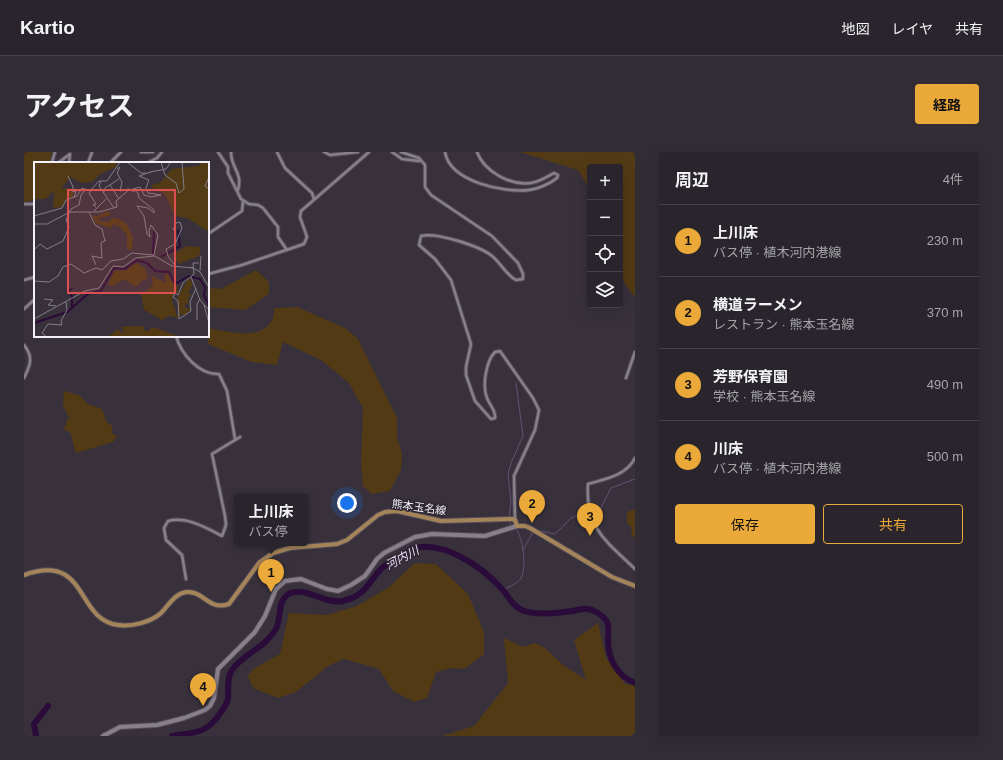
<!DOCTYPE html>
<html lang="ja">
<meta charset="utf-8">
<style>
:root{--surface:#2a252d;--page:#322d35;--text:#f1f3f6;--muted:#a5a5aa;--line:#464249;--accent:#eba93a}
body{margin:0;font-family:Helvetica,"Noto Sans JP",sans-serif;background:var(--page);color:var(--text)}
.controls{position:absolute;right:12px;top:12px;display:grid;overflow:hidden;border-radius:4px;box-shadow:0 4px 16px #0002}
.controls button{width:36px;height:36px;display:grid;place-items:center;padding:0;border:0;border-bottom:1px solid var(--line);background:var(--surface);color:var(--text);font:20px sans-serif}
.you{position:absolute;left:323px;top:351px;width:14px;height:14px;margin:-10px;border:3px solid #fff;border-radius:50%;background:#1a73e8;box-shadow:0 0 0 6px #1a73e833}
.badge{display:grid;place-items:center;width:26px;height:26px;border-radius:50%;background:var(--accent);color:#111;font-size:13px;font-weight:700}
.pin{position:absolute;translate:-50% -33px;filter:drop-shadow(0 1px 2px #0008)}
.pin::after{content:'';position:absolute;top:21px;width:14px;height:12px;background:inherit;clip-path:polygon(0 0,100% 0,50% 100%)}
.popup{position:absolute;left:210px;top:342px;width:74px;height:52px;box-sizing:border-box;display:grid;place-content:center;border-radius:4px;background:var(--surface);filter:drop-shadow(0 1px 3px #0005);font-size:13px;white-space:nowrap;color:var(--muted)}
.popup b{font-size:15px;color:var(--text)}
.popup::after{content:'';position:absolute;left:50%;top:100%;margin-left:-8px;border:8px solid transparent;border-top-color:var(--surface)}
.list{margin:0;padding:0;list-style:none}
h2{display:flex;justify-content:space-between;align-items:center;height:52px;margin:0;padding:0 16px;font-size:17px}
h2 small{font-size:13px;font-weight:400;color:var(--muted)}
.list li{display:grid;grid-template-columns:26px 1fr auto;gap:12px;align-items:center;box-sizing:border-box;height:72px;padding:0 16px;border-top:1px solid var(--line)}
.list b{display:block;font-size:15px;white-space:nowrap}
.list p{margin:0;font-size:13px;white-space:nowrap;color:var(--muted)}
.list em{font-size:13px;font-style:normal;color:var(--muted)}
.actions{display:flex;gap:8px;padding:12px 16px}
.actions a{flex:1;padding:9px 0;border:1px solid var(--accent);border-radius:4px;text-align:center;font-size:14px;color:var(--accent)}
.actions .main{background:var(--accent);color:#111}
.icon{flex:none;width:22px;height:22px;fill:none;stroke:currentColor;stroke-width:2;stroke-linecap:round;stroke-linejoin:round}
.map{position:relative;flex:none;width:611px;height:584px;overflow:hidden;border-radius:4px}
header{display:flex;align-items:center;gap:24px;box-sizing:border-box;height:56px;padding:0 20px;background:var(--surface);border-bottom:1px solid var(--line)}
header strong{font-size:19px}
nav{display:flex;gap:22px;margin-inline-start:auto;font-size:14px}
.intro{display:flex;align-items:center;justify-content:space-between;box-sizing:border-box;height:96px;padding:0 24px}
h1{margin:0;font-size:28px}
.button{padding:10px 18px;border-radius:4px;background:var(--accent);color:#111;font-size:14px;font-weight:700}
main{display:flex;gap:24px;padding:0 24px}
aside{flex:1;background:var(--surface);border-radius:4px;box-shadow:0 4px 16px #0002}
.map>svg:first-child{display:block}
.green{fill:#523a14}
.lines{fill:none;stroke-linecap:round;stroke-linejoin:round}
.stream{stroke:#675072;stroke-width:1}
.river{stroke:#2b0b39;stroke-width:6}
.street-casing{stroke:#534d56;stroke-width:4.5}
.secondary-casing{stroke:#534d56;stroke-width:6}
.primary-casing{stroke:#534d56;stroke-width:6}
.street{stroke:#887f8d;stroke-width:2.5}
.secondary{stroke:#887f8d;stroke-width:4}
.primary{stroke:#a5845a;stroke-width:4}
.labels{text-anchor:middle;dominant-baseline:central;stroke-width:3;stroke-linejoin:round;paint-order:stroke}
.street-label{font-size:11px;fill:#f4f0f7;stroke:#2e2732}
.water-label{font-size:12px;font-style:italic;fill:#ebd7f6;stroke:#2e2732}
.inset-river{fill:none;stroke:#2b0b39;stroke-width:2}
.inset-road{fill:none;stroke:#837d87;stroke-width:1}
.view{fill:#dc5051;fill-opacity:0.15;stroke:#dc5051;stroke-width:2}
.inset-edge{fill:none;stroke:#f4f0f7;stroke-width:2}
</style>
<header>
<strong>Kartio</strong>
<nav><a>地図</a><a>レイヤ</a><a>共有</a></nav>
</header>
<div class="intro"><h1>アクセス</h1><a class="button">経路</a></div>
<main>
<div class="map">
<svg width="611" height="584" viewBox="0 0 611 584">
<rect width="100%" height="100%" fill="#38313c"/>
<path class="green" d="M 0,0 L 28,0 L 26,11 L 11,11 L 11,48 L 0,50 Z
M 496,0 L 611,0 L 611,145 L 602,134 L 596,118 L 596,15 L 566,15 L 566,38 L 554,18 Z
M 232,118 L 245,130 L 245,142 L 221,158 L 184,155 L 184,136 L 197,137 Z
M 273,155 L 321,176 L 334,187 L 373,266 L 373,286 L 378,301 L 377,318 L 366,339 L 348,342 L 339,334 L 337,311 L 339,256 L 325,231 L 297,208 L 259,190 L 253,213 L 228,210 L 184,192 L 184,176 C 203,179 236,190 248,168 C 250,165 250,159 250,156 Z
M 40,239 L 55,243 L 64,252 L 78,257 L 82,269 L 88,274 L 88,281 L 93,284 L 89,290 L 52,301 L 46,280 L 40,278 L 43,268 L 45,266 L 39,253 Z
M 611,357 L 611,386 L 607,383 L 608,376 L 603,371 L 603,360 Z
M 391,411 L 412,412 L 444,442 L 460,480 L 460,502 L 440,517 L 428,516 L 412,520 L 403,546 L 390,550 L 369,539 L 355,517 L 320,507 L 304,514 L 272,540 L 254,546 L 229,536 L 224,524 L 229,517 L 256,502 L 265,461 L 303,463 L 333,454 L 365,435 Z
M 574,471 L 582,506 L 601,532 L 611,533 L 611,581 L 606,584 L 418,584 L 450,574 L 484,531 L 480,486 L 499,495 L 511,491 L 521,496 L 539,513 L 562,528 L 550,488 Z"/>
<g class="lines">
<path class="stream" d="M 485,365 L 487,350 L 484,322 L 487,311 L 499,284 L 492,231
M 485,368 L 487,374
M 517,379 L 531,382 L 547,366 L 552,364 L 569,363 L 575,360 L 587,336 L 611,327
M 499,398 L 509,380
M 479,438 C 485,434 494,432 497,426 C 503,416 499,385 492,377"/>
<path class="river" d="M 12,584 L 10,572 L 24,554
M 148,584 C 172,580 183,582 197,560 C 200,556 203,552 204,547 C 205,537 202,527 208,518 C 220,501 240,497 252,477 C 257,467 254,450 263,443 C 279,432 301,453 319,449 C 341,444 344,431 357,417 C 365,409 381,402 390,396 C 421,389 458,415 477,436 C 485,444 487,453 498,458 C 512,464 534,461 549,459 C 553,458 559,456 564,457 C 570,458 578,463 582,468 C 586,474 584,482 584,488 C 584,507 593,524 611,531"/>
<defs>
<path id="street" d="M 117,0 L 129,0
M 194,0 L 204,15 L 204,21 L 217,47 L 225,52 L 234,53 L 239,56 L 254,75 L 254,85 L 263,98
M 207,0 C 207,17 219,20 214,38
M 253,0 L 261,16 L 288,41 L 290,47
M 300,0 L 306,3 L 334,0
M 368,0 L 378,7 L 395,9
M 377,0 L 395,6 L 401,13 L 401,35 L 407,43 L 468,84 L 494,111 L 499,122 L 499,127 L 492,128 C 482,123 477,111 468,104 C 456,94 412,80 397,84 L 395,93 L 411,107 L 427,128 L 447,192 L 442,215 L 442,223 L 451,249 L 467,267 L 471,266 C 472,258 466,254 463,246 C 458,234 462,209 471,200 L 476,199 L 509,246 L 515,258 L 511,278 L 490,324 L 491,367
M 421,0 C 426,30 480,41 505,38 C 514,37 527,31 533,26 L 534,23 L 530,21 C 523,25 515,30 507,31 C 486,34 460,19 453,0
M 30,11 L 28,10 L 31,0
M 34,11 L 46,2 L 45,11
M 64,11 L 68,0
M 86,11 L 97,0
M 123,11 L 133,6 L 138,0
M 0,52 L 11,52
M 184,82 L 218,59 L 219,50
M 184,122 L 218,113 L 280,92 L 283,85 L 276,65 L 277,59 L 345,0
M 0,128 L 11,125
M 0,157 L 11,147
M 152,184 C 157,202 175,223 195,222 L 203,239 L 211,287
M 0,193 C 10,205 6,214 0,226
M 602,226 L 611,200
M 611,306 C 602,324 581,327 564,332 C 561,376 582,389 611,417
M 162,427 L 158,403 L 142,388 L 140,376 L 144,369 C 162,364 183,376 198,384 L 202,373 L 201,364 L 188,302 L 216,285"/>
<path id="secondary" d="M 79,584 L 96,575 L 133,573 L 160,566 L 181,558 L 186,554 L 190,546 L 194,517 L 231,480 L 241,464 L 252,437 L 261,429 L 277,427 L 303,437 L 314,439 L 327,433 L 341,424 L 353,407 L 360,401 L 391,385 L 408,382 L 461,384 L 493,374"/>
<path id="primary" d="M 0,423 C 65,400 51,468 94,473 C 108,475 127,470 137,461 C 145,453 151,441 163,440 C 180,439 185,459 205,452 L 235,411 L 249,401 L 266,396 L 313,392 L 323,388 L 354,363 L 361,360 L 373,359 L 417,369 L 488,367 L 491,368 L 493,374 L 501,374 L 506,376 L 588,425 L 611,434"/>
</defs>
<use href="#street" class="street-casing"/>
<use href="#secondary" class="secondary-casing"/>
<use href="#primary" class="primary-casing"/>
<use href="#street" class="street"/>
<use href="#secondary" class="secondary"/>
<use href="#primary" class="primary"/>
</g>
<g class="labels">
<g class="street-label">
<text transform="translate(395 355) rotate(8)">熊本玉名線</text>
</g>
<g class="water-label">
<text transform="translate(378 406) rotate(-28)">河内川</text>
</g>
</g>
<g transform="translate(10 10)">
<rect width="175" height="175" fill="#38313c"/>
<path d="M 0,0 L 83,0 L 82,5 L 66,12 L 58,20 L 48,21 L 37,15 L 27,26 L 39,27 L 39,36 L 32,38 L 28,45 L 19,46 L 20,29 L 11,37 L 0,37 ZM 169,0 L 175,0 L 175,70 L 153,56 L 141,54 L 131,32 L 117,25 L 119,22 L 126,21 L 138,7 L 164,4 ZM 74,49 L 77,53 L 65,56 L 65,59 L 75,60 L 78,56 L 82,56 L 92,61 L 99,75 L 98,88 L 93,87 L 93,73 L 86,65 L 79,62 L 78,66 L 74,65 L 61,61 L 58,53 L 63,54 ZM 153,84 L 167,85 L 165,94 L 145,102 L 139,92 ZM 102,101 L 111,106 L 114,116 L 106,120 L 102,125 L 90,117 L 78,124 L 74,122 L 80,109 L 92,108 ZM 134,111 L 136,117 L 143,123 L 144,132 L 140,131 L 138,139 L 144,156 L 135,154 L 128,158 L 110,148 L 107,131 L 113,129 L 119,122 L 118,114 L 132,121 L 130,114 ZM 155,116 L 159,122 L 154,131 L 158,133 L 154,136 L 155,141 L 151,142 L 151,146 L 157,146 L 156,150 L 153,149 L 153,153 L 147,152 L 145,155 L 143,136 ZM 95,164 L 110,164 L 110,168 L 115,169 L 117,165 L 122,166 L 146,175 L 74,175 L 84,167 L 88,171 L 90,170 L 87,165 Z" fill="#523a14"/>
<path class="inset-river" d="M 119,93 L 120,69M 127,95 L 146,84 L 144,68M 38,126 L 35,129 L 38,134 L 38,146M 0,161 L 33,150 L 54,132 L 67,129 L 80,106 L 91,107 L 103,98 L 113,101 L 121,109 L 135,110 L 141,122 L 155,114 L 166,117 L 171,125 L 170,133 L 175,144"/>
<path class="inset-road" d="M 93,0 L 107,11 L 112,11M 127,0 L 131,13 L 142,21 L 145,31 L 150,27 L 148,0M 83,7 L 86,5 L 83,11 L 88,20 L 86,29 L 95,27 L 100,30M 116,10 L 132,7 L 137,0M 117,10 L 105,14 L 115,18 L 112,26 L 114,31 L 127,33 L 117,35 L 110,33 L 106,25 L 99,27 L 104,31 L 105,36 L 120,48 L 120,51M 34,14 L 39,25 L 39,30 L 42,29 L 40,36M 175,15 L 171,24 L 175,27M 67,19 L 65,24 L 80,46M 76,23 L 85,37M 57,29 L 55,31 L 62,42 L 59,43 L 62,45M 70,30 L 71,26 L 85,17M 60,49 L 72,37M 55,50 L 61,63 L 68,67 L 71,79M 0,54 L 28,46 L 32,38 L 43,34 L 48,26 L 56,29 L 65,19 L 73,19 L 86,0M 0,62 L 13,62 L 36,50 L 65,50 L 83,45 L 82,39 L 96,27M 139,68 L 142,61 L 146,60 L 148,66 L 141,82 L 132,87 L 134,94 L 142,105M 0,88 L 6,82 L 13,87 L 29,79 L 35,65 L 32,58 L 37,47 L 45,43 L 47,33 L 52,27M 120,93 L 124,73 L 117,63 L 115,69 L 116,75 L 113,72 L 110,54 L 103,44 L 114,46 L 120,51M 62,103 L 58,94 L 68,96 L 67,81 L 72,78M 157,105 L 166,110 L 175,125M 166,109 L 167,94M 157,115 L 166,138 L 175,148M 0,119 L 15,120 L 24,114 L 29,105 L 37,102 L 50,111 L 62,106 L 68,108 L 77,99 L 89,97 L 98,91 L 119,93 L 138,104 L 159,106M 162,126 L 156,140 L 157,149 L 145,157 L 144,139 L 139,135 L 141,131 L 144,133 L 149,121 L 160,112 L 159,101 L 165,101M 10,137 L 19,138 L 14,143 L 22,144M 170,143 L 175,161M 0,157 L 51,129 L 65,126 L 79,104 L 89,105 L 102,96 L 120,94M 163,158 L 163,142 L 166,137M 13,175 L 8,171 L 14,162 L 28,163 L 27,159 L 33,148 L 32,140"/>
<path class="view" d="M 34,28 L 141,28 L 141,131 L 34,131 Z"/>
<rect width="175" height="175" class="inset-edge"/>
</g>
</svg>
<div class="controls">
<button>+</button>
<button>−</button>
<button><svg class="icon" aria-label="locate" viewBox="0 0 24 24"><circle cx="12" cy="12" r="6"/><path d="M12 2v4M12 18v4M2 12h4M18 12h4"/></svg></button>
<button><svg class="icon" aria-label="layers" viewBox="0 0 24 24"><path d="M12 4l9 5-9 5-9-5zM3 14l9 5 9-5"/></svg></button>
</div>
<div class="you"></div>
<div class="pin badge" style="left:247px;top:440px">1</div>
<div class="popup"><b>上川床</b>バス停</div>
<div class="pin badge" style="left:508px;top:371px">2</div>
<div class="pin badge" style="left:566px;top:384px">3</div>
<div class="pin badge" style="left:179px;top:554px">4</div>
</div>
<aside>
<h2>周辺<small>4件</small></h2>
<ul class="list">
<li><span class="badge">1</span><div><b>上川床</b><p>バス停 · 植木河内港線</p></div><em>230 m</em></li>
<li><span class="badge">2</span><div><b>横道ラーメン</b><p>レストラン · 熊本玉名線</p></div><em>370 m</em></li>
<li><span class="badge">3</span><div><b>芳野保育園</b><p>学校 · 熊本玉名線</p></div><em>490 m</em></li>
<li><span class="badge">4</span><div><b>川床</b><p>バス停 · 植木河内港線</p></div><em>500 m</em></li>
</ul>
<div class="actions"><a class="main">保存</a><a>共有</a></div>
</aside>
</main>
